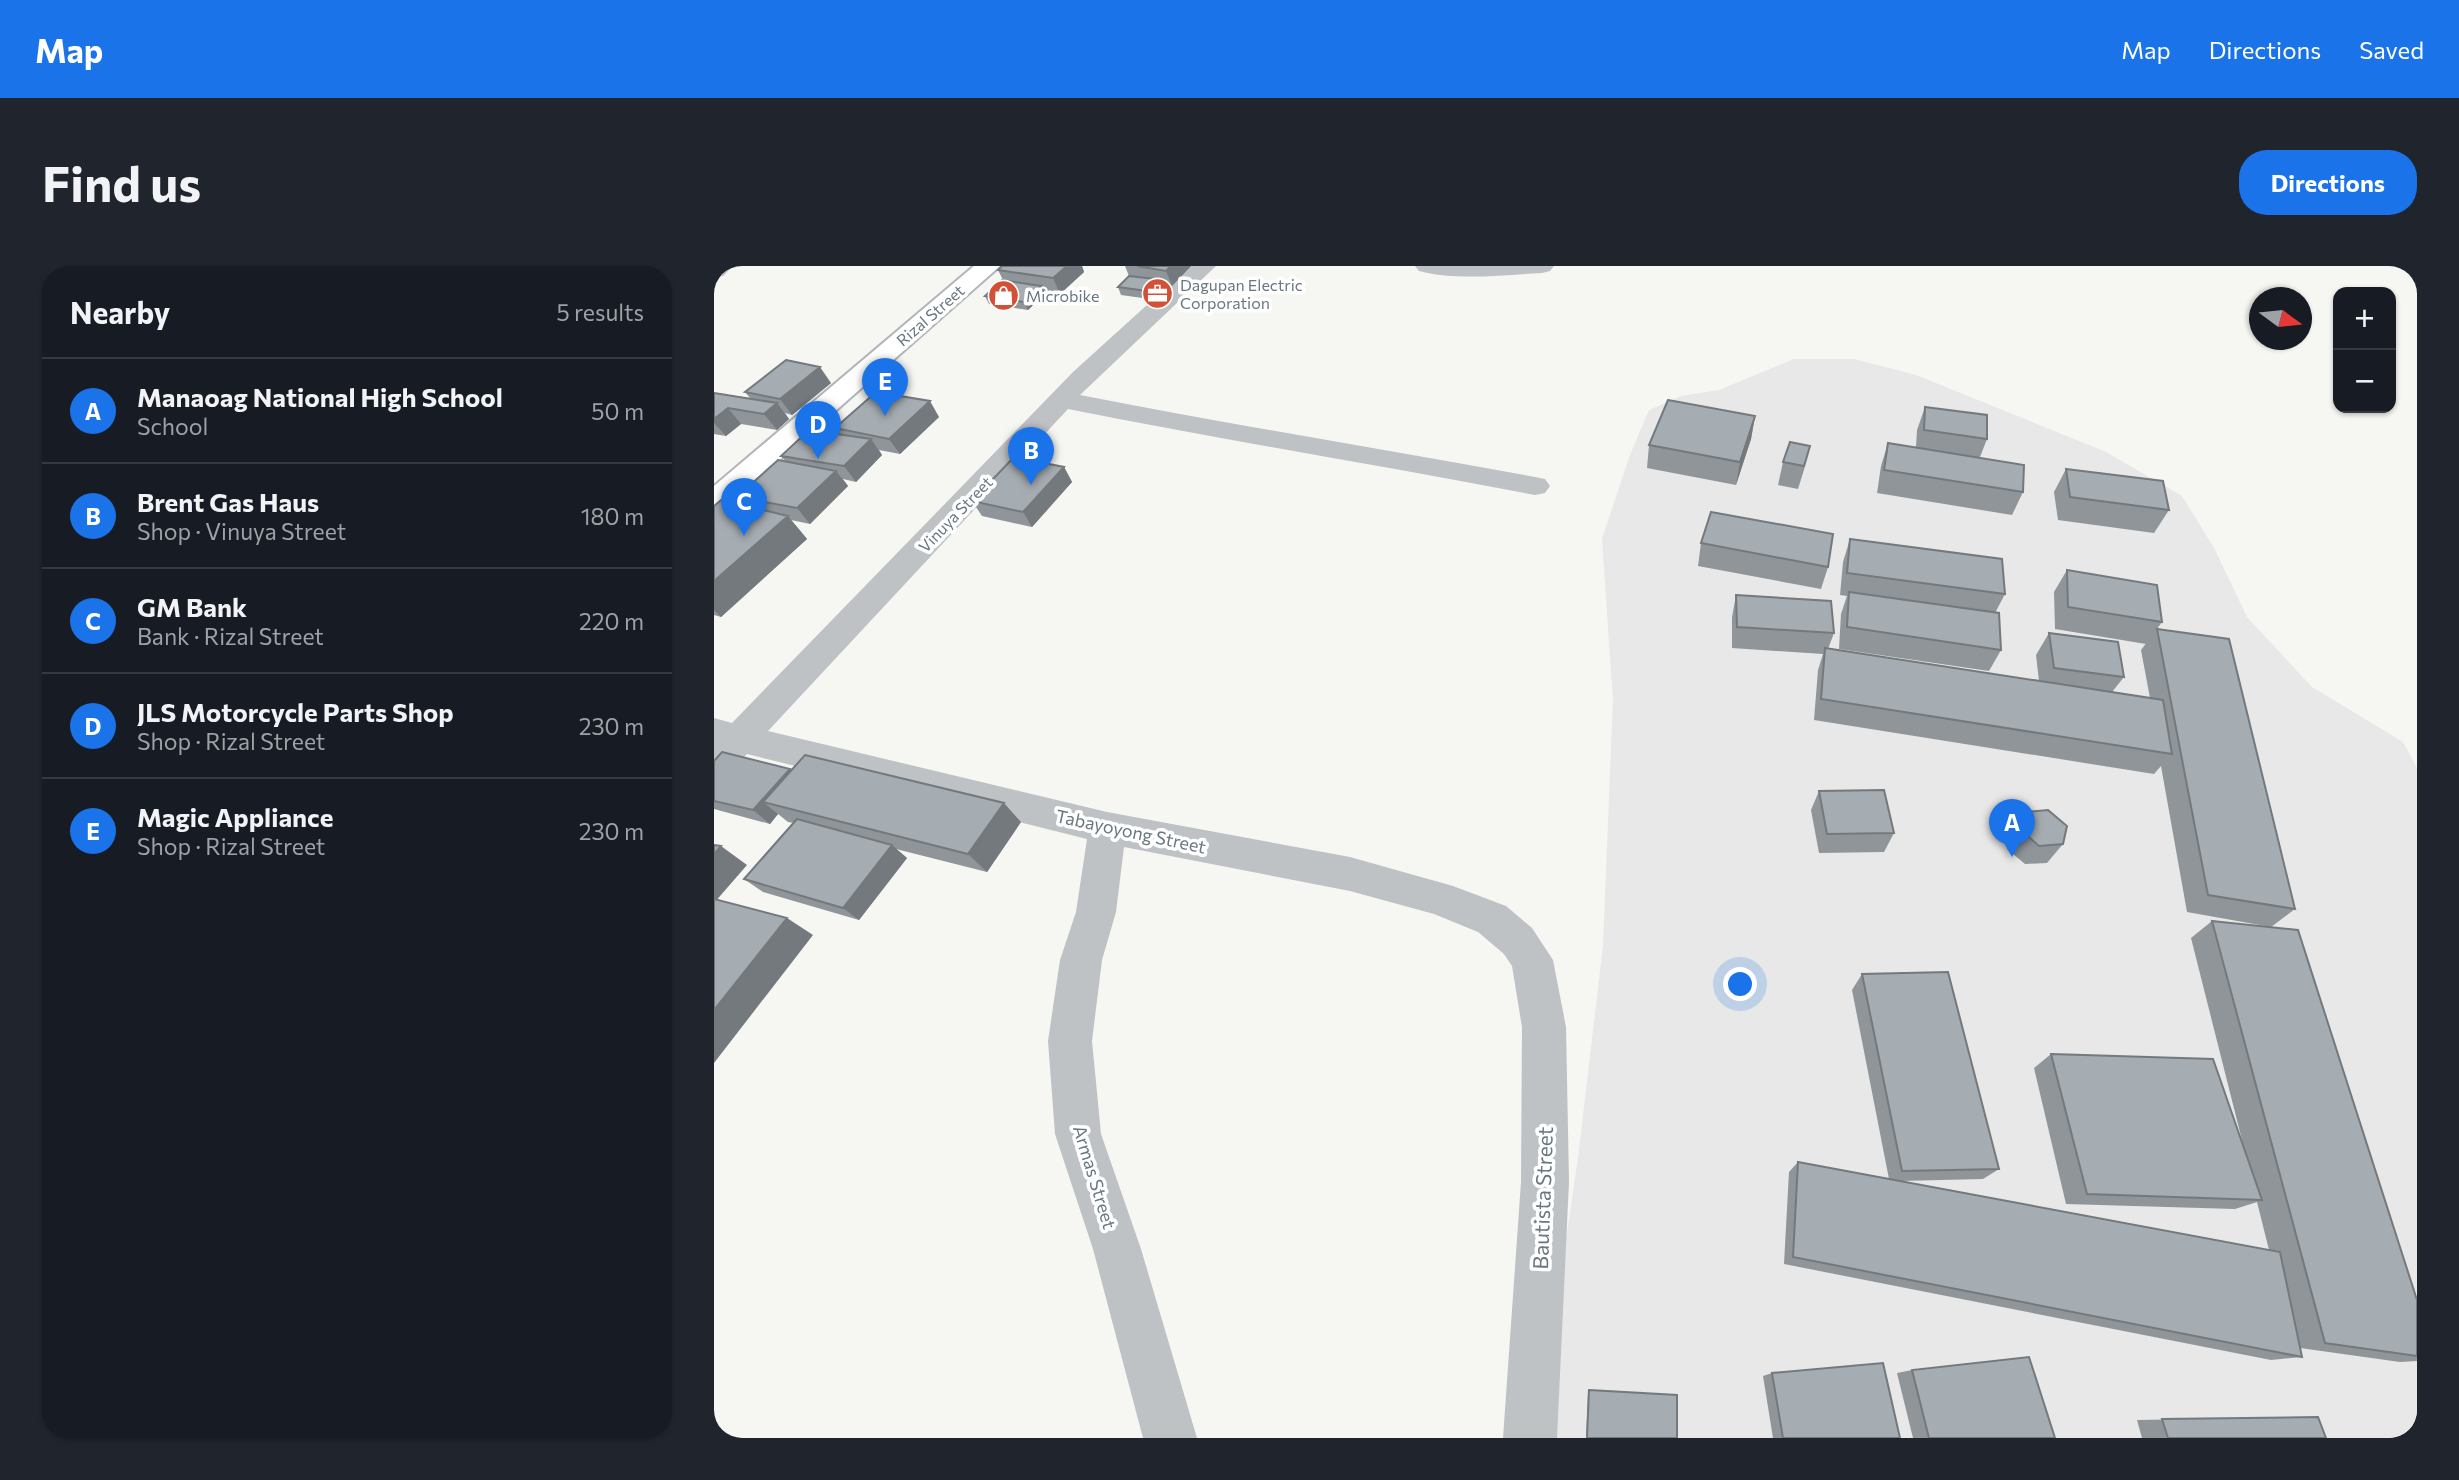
<!DOCTYPE html>
<meta charset="utf-8">
<style>
:root{--surface:#171b24;--page:#20242c;--text:#f1f3f6;--muted:#9ea1a6;--line:#363941;--accent:#1a73e8}
body{margin:0;font-family:Commissioner,sans-serif;background:var(--page);color:var(--text)}
.controls{position:absolute;right:21px;top:21px;display:grid;overflow:hidden;border-radius:14px;box-shadow:0 2px 5px #0004}
.controls button{width:63px;height:63px;display:grid;place-items:center;padding:0;border:0;border-bottom:2px solid var(--line);background:var(--surface);color:var(--text);font:35px sans-serif}
.compass{position:absolute;left:1535px;top:21px;width:63px;height:63px;border-radius:50%;background:var(--surface);box-shadow:0 2px 5px #0004;rotate:105deg}
.you{position:absolute;left:1027px;top:719px;width:24px;height:24px;margin:-18px;border:5px solid #fff;border-radius:50%;background:#1a73e8;box-shadow:0 0 0 10px #1a73e833}
.badge{display:grid;place-items:center;width:46px;height:46px;border-radius:50%;background:var(--accent);color:#fff;font-size:23px;font-weight:700}
.pin{position:absolute;translate:-50% -58px;filter:drop-shadow(0 2px 4px #0008)}
.pin::after{content:'';position:absolute;top:37px;width:24px;height:21px;background:inherit;clip-path:polygon(0 0,100% 0,50% 100%)}
.list{margin:0;padding:0;list-style:none}
h2{display:flex;justify-content:space-between;align-items:center;height:91px;margin:0;padding:0 28px;font-size:30px}
h2 small{font-size:23px;font-weight:400;color:var(--muted)}
.list li{display:grid;grid-template-columns:46px 1fr auto;gap:21px;align-items:center;box-sizing:border-box;height:105px;padding:0 28px;border-top:2px solid var(--line)}
.list b{display:block;font-size:26px;white-space:nowrap}
.list p{margin:0;font-size:23px;white-space:nowrap;color:var(--muted)}
.list em{font-size:23px;font-style:normal;color:var(--muted)}
.map{position:relative;flex:none;width:1703px;height:1172px;overflow:hidden;border-radius:28px}
header{display:flex;align-items:center;gap:42px;box-sizing:border-box;height:98px;padding:0 35px;background:var(--accent);color:#fff}
header strong{font-size:33px}
nav{display:flex;gap:38px;margin-inline-start:auto;font-size:24px}
.intro{display:flex;align-items:center;justify-content:space-between;box-sizing:border-box;height:168px;padding:0 42px}
h1{margin:0;font-size:49px}
.button{padding:18px 32px;border-radius:28px;background:var(--accent);color:#fff;font-size:24px;font-weight:700}
main{display:flex;gap:42px;padding:0 42px}
aside{flex:1;background:var(--surface);border-radius:28px;box-shadow:0 2px 5px #0004}
.map>svg:first-child{display:block}
.built{fill:#e7e8e7}
.lines{fill:none;stroke-linecap:round;stroke-linejoin:round}
.major-casing{stroke:#b2b6b9;stroke-width:4}
.minor{fill:#bec2c5;fill-rule:evenodd}
.major{fill:#fff;fill-rule:evenodd}
.wall{fill:#8f9599}
.shaded-wall{fill:#74797d}
.building{fill:#a6adb2;stroke:#74797d;stroke-width:2}
.labels{text-anchor:middle;dominant-baseline:central;stroke-width:7;stroke-linejoin:round;paint-order:stroke}
.far-poi-label{font-size:16px;fill:#687882;stroke:#fff;text-anchor:start}
.far-street-label{font-size:16px;fill:#687882;stroke:#fff}
.street-label{font-size:18px;fill:#687882;stroke:#fff}
.near-street-label{font-size:21px;fill:#687882;stroke:#fff}
</style>
<header>
<strong>Map</strong>
<nav><a>Map</a><a>Directions</a><a>Saved</a></nav>
</header>
<div class="intro"><h1>Find us</h1><a class="button">Directions</a></div>
<main>
<aside>
<h2>Nearby<small>5 results</small></h2>
<ul class="list">
<li><span class="badge">A</span><div><b>Manaoag National High School</b><p>School</p></div><em>50 m</em></li>
<li><span class="badge">B</span><div><b>Brent Gas Haus</b><p>Shop · Vinuya Street</p></div><em>180 m</em></li>
<li><span class="badge">C</span><div><b>GM Bank</b><p>Bank · Rizal Street</p></div><em>220 m</em></li>
<li><span class="badge">D</span><div><b>JLS Motorcycle Parts Shop</b><p>Shop · Rizal Street</p></div><em>230 m</em></li>
<li><span class="badge">E</span><div><b>Magic Appliance</b><p>Shop · Rizal Street</p></div><em>230 m</em></li>
</ul>
</aside>
<div class="map">
<svg width="1703" height="1172" viewBox="0 0 1703 1172">
<rect width="100%" height="100%" fill="#f6f6f3"/>
<path class="built" d="M 1080,93 L 1140,93 L 1202,109 L 1392,186 L 1468,230 L 1500,282 L 1533,351 L 1598,421 L 1689,476 L 1703,502 L 1703,1172 L 840,1172 L 842,1042 L 864,892 L 889,680 L 899,434 L 888,273 L 916,189 L 935,144 L 967,130 L 1005,124 Z"/>
<g class="lines">
<defs>
<path id="major" d="M 0,0 L 16,0 L 8,8 L 0,10 Z
M 260,0 L 286,0 L 10,243 L 0,246 L 0,220 Z"/>
</defs>
<use href="#major" class="major-casing"/>
<path class="minor" d="M 476,0 L 502,0 L 366,129 C 518,159 670,183 821,211 L 831,213 L 836,220 L 831,227 L 821,229 C 665,199 509,174 354,143 L 54,465 L 393,546 L 636,591 L 739,620 L 792,640 L 818,662 L 839,694 L 852,761 L 855,916 L 843,1172 L 789,1172 L 807,916 L 808,761 L 798,700 L 790,688 L 764,666 L 720,648 L 636,625 L 410,581 L 402,646 L 388,694 L 378,775 L 387,868 L 427,983 L 483,1172 L 429,1172 L 379,983 L 341,868 L 334,775 L 346,694 L 362,646 L 373,573 L 33,488 L 13,509 L 0,513 L 0,452 L 18,457 L 359,106 Z
M 701,0 L 840,0 L 836,5 L 828,7 C 788,9 744,15 705,5 Z"/>
<use href="#major" class="major"/>
</g>
<path class="wall" d="M 288,0 L 368,0 L 370,6 L 346,28 L 329,25 L 331,28 L 314,44 L 275,38 L 271,30 L 289,14 L 284,4 Z
M 411,0 L 477,0 L 458,20 L 452,19 L 453,22 L 443,34 L 407,29 L 404,21 L 415,10 Z
M 117,117 L 78,149 L 71,147 L 75,153 L 63,164 L 27,158 L 12,170 L 0,168 L 0,127 L 36,132 L 31,126 Z
M 1211,141 L 1273,173 L 1266,191 L 1309,226 L 1298,249 L 1163,227 L 1167,200 L 1174,177 L 1202,181 L 1203,164 Z
M 1041,150 L 1037,173 L 1022,219 L 933,202 L 935,179 Z
M 225,151 L 186,188 L 165,184 L 168,189 L 142,216 L 129,213 L 134,220 L 96,258 L 77,254 L 93,273 L 7,351 L 0,349 L 0,240 L 31,240 L 23,231 L 72,196 L 67,190 L 126,169 L 121,162 Z
M 1096,180 L 1084,223 L 1064,219 L 1069,196 Z
M 350,201 L 358,216 L 318,261 L 268,250 L 258,235 Z
M 1352,203 L 1455,244 L 1440,267 L 1344,254 L 1340,226 Z
M 1136,273 L 1291,328 L 1281,347 L 1287,384 L 1275,405 L 1125,383 L 1127,348 L 1133,330 L 1126,329 L 1129,296 Z
M 987,277 L 1114,301 L 1107,323 L 984,300 Z
M 1353,304 L 1448,356 L 1432,378 L 1341,363 L 1340,326 Z
M 1022,329 L 1120,367 L 1114,383 L 1325,415 L 1322,389 L 1335,367 L 1410,411 L 1398,426 L 1436,432 L 1427,384 L 1443,363 L 1581,643 L 1557,661 L 1473,646 L 1447,500 L 1440,508 L 1100,454 L 1104,404 L 1109,388 L 1018,382 L 1018,351 Z
M 0,495 L 76,503 L 78,504 L 307,556 L 273,606 L 182,583 L 193,592 L 145,654 L 49,626 L 30,613 L 80,557 L 74,556 L 64,548 L 56,558 L 0,543 Z
M 1105,525 L 1180,567 L 1170,586 L 1105,587 L 1097,544 Z
M 1312,546 L 1349,578 L 1333,597 L 1311,598 L 1293,583 L 1297,565 Z
M 1498,655 L 1703,1034 L 1703,1095 L 1686,1096 L 1586,1082 L 1588,1091 L 1557,1094 L 1070,998 L 1075,906 L 1084,896 L 1175,913 L 1138,724 L 1148,708 L 1285,903 L 1269,913 L 1186,915 L 1555,984 L 1543,936 L 1521,943 L 1352,938 L 1320,802 L 1337,788 L 1530,882 L 1477,672 Z
M 1198,1104 L 1341,1172 L 1199,1172 L 1183,1107 Z
M 1058,1107 L 1186,1172 L 1059,1172 L 1049,1110 Z
M 875,1124 L 963,1172 L 872,1172 L 874,1126 Z
M 1604,1151 L 1612,1172 L 1428,1172 L 1423,1154 Z"/>
<path class="shaded-wall" d="M 353,0 L 368,0 L 370,6 L 346,28 L 339,12 Z
M 457,0 L 477,0 L 458,20 L 452,5 Z
M 450,14 L 453,22 L 443,34 L 440,26 Z
M 327,20 L 331,28 L 314,44 L 310,36 Z
M 106,101 L 117,117 L 78,149 L 66,133 Z
M 216,135 L 225,151 L 186,188 L 175,173 Z
M 63,137 L 75,153 L 63,164 L 50,148 Z
M 14,142 L 27,158 L 12,170 L 0,157 L 0,153 Z
M 1041,150 L 1037,173 L 1022,219 L 1026,196 Z
M 157,173 L 168,189 L 142,216 L 130,200 Z
M 1096,180 L 1090,203 L 1084,223 L 1090,200 Z
M 350,201 L 358,216 L 318,261 L 309,246 Z
M 122,205 L 134,220 L 96,258 L 83,242 Z
M 74,250 L 93,273 L 7,351 L 0,344 L 0,315 Z
M 76,503 L 92,517 L 49,536 L 64,548 L 56,558 L 39,544 Z
M 290,537 L 307,556 L 273,606 L 254,588 Z
M 178,579 L 193,592 L 145,654 L 129,642 Z
M 7,580 L 33,599 L 0,637 L 0,588 Z
M 73,652 L 99,669 L 0,797 L 0,744 Z"/>
<path class="building" d="M 288,0 L 353,0 L 339,12 L 284,4 Z
M 423,0 L 457,0 L 452,5 Z
M 415,10 L 450,14 L 440,26 L 404,21 Z
M 288,14 L 327,20 L 310,36 L 271,30 Z
M 72,94 L 106,101 L 66,133 L 31,126 Z
M 162,126 L 216,135 L 175,173 L 121,162 Z
M 0,127 L 63,137 L 50,148 L 14,142 L 0,153 Z
M 954,134 L 1041,150 L 1026,196 L 935,179 Z
M 1211,141 L 1273,149 L 1273,173 L 1210,164 Z
M 95,164 L 157,173 L 130,200 L 67,190 Z
M 1076,176 L 1096,180 L 1090,200 L 1069,196 Z
M 1174,177 L 1310,199 L 1309,226 L 1170,204 Z
M 300,191 L 350,201 L 309,246 L 258,235 Z
M 64,194 L 122,205 L 83,242 L 23,231 Z
M 1352,203 L 1449,215 L 1455,244 L 1356,231 Z
M 7,234 L 74,250 L 0,315 L 0,240 Z
M 997,246 L 1119,268 L 1114,301 L 987,277 Z
M 1136,273 L 1288,293 L 1291,328 L 1133,307 Z
M 1353,304 L 1443,319 L 1448,356 L 1354,341 Z
M 1135,326 L 1285,347 L 1287,384 L 1133,361 Z
M 1022,329 L 1117,335 L 1120,367 L 1023,361 Z
M 1443,363 L 1515,373 L 1581,643 L 1494,629 Z
M 1335,367 L 1404,376 L 1410,411 L 1340,402 Z
M 1111,382 L 1449,434 L 1458,488 L 1107,433 Z
M 8,486 L 76,503 L 39,544 L 0,535 L 0,495 Z
M 91,489 L 290,537 L 254,588 L 49,536 Z
M 1170,524 L 1180,567 L 1113,568 L 1105,525 Z
M 1334,544 L 1353,560 L 1349,578 L 1325,580 L 1307,564 L 1312,546 Z
M 83,553 L 178,579 L 129,642 L 30,613 Z
M 0,579 L 7,580 L 0,588 Z
M 0,633 L 73,652 L 0,744 Z
M 1498,655 L 1584,664 L 1703,1034 L 1703,1090 L 1611,1077 Z
M 1234,706 L 1285,903 L 1188,905 L 1148,708 Z
M 1337,788 L 1499,793 L 1548,934 L 1373,928 Z
M 1084,896 L 1566,986 L 1588,1091 L 1079,991 Z
M 1315,1091 L 1341,1172 L 1215,1172 L 1198,1104 Z
M 1169,1097 L 1186,1172 L 1069,1172 L 1058,1107 Z
M 875,1124 L 963,1129 L 963,1172 L 873,1172 Z
M 1604,1151 L 1612,1172 L 1454,1172 L 1448,1153 Z"/>
<defs>
<symbol id="office-disc" viewBox="-11 -11 22 22"><circle r="9.5" fill="#d35036" stroke="#fff"/><path d="M-6-3h4V-5.5h4V-3h4V5H-6ZM-1-4.5V-3h2v-1.5ZM-6 0V1H6V0Z" fill="#fff"/></symbol>
<symbol id="shop-disc" viewBox="-11 -11 22 22"><circle r="9.5" fill="#d35036" stroke="#fff"/><path d="M-5-2.5h2.3a2.7 3.5 0 0 1 5.4 0H5L5.5 6h-11ZM-1.5-2.5h3a1.5 2.3 0 0 0-3 0Z" fill="#fff"/></symbol>
</defs>
<g fill-rule="evenodd">
<use href="#office-disc" x="426" y="10" width="35" height="35"/>
<use href="#shop-disc" x="272" y="12" width="35" height="35"/>
</g>
<g class="labels">
<g class="far-poi-label">
<text x="466" y="18">Dagupan Electric<tspan x="466" dy="18">Corporation</tspan></text>
<text x="312" y="29">Microbike</text>
</g>
<g class="far-street-label">
<text transform="translate(216 49) rotate(-41)">Rizal Street</text>
<text transform="translate(241 248) rotate(-46)">Vinuya Street</text>
</g>
<g class="street-label">
<text transform="translate(417 565) rotate(12)">Tabayoyong Street</text>
<text transform="translate(381 911) rotate(73)">Armas Street</text>
</g>
<g class="near-street-label">
<text transform="translate(828 932) rotate(-88)">Bautista Street</text>
</g>
</g>
</svg>
<div class="controls">
<button>+</button>
<button>−</button>
</div>
<svg class="compass" viewBox="-18 -18 36 36"><path d="M0-13l5 13h-10z" fill="#e53935"/><path d="M0 13l5-13h-10z" fill="#9ea1a6"/></svg>
<div class="you"></div>
<div class="pin badge" style="left:1298px;top:591px">A</div>
<div class="pin badge" style="left:317px;top:219px">B</div>
<div class="pin badge" style="left:30px;top:270px">C</div>
<div class="pin badge" style="left:104px;top:193px">D</div>
<div class="pin badge" style="left:171px;top:150px">E</div>
</div>
</main>
